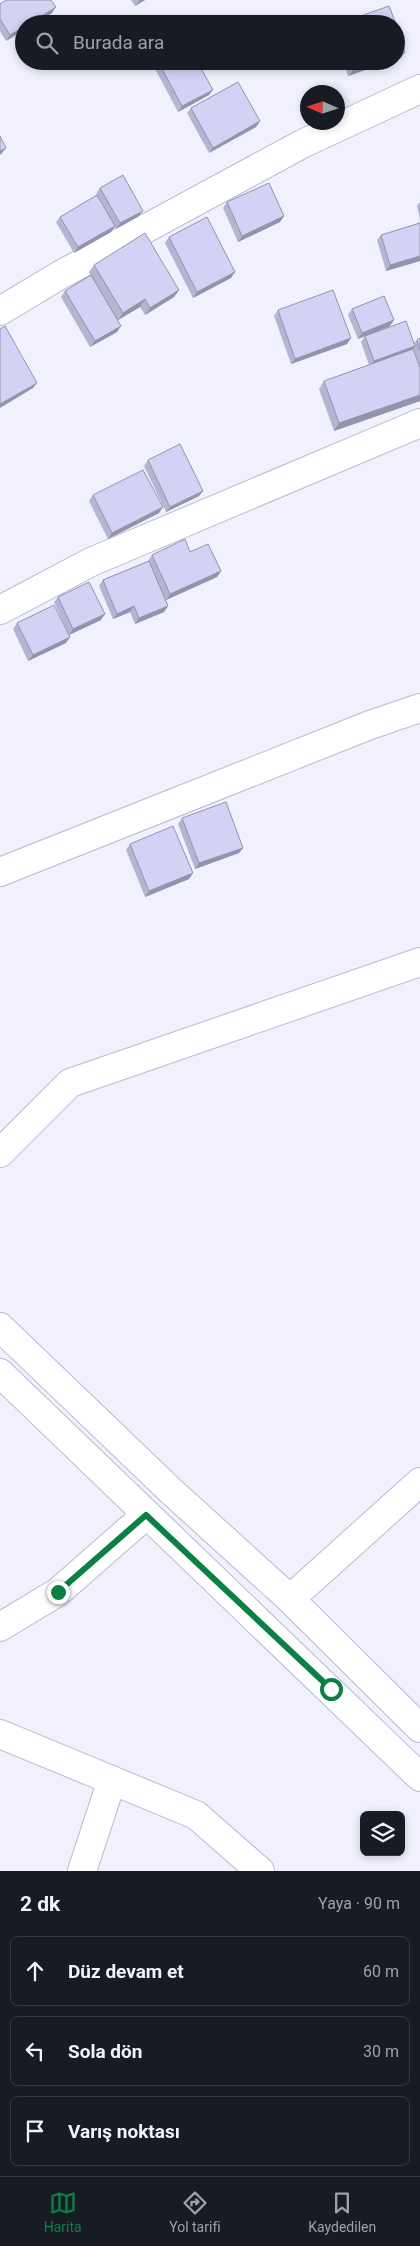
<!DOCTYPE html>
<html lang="tr">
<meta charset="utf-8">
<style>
:root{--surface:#171b24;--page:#242831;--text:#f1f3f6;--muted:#9ea1a6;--line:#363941;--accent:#0b8043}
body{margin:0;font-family:Roboto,sans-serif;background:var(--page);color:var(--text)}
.controls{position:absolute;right:15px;bottom:15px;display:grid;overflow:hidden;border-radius:8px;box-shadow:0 2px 8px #0003}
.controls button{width:45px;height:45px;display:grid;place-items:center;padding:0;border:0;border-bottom:1px solid var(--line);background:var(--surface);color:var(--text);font:25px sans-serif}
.compass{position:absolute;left:300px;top:85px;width:45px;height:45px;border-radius:50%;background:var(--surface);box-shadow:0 2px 8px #0003;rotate:273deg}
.stop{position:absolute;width:15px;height:15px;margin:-11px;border:4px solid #0b8043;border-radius:50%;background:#fff}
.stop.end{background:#0b8043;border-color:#fff;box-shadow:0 1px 5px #0008}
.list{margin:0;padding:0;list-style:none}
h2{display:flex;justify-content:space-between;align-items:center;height:65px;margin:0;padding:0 20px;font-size:21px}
h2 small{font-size:16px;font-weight:400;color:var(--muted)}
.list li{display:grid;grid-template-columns:32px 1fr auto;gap:15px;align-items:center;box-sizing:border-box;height:70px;margin:0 10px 10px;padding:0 10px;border:1px solid var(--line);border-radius:8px}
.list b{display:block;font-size:19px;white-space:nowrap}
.list em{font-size:16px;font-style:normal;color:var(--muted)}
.icon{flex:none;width:28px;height:28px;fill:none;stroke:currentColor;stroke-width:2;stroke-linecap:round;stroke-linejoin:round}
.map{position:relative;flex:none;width:420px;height:1871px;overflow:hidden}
.search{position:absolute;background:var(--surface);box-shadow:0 2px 8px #0003;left:15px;right:15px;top:15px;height:55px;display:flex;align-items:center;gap:12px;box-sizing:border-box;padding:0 18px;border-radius:28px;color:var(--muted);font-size:19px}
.sheet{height:305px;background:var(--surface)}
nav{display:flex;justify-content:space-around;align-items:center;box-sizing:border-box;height:70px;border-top:1px solid var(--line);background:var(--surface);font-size:14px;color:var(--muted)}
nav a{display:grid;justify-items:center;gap:2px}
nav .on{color:var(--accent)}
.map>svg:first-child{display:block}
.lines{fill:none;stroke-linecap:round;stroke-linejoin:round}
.minor-casing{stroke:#b9b9d5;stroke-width:30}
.tertiary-casing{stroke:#b9b9d5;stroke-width:30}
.secondary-casing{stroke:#b9b9d5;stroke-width:30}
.minor{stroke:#fff;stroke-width:28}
.tertiary{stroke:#fff;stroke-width:28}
.secondary{stroke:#fff;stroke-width:28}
.wall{fill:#b5b5d3}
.shaded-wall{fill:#9393ac}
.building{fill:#d2d2f5;stroke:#9393ac}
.route{stroke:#0b8043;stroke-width:6}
</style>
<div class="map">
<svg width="420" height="1871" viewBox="0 0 420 1871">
<rect width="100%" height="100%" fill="#f1f1fd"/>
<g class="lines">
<defs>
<path id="minor" d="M 0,311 L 60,275 L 302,144 L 420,89
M 0,610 L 91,562 L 420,423
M 0,872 L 370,725 L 420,708
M 290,1599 L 420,1482
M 0,1627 L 58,1592 L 146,1515
M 0,1734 L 196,1815 L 260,1871
M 82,1871 L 112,1780"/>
<path id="tertiary" d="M 0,1153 L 70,1083 L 420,962"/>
<path id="secondary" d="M 0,1327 L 171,1491 L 290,1599 L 420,1728
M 0,1373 L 420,1777"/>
</defs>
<use href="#minor" class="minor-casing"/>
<use href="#tertiary" class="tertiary-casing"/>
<use href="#secondary" class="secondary-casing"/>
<use href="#minor" class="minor"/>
<use href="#tertiary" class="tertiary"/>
<use href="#secondary" class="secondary"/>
</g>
<path class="wall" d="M 131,0 L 145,0 L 135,6 Z
M 0,4 L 52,13 L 6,41 L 0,31 Z
M 156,61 L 197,61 L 209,95 L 178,112 L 153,65 Z
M 343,61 L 391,61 L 348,76 Z
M 191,108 L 260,121 L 256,127 L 209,153 L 187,113 Z
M 100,188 L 139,216 L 116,229 L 115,227 L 111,232 L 74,253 L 56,222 L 60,217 L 97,195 L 96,194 Z
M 227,202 L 284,216 L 280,222 L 238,242 L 223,208 Z
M 419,203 L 420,203 L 420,220 L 417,206 Z
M 420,223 L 420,261 L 386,271 L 377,240 L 381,235 Z
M 169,237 L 231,278 L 193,298 L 165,243 Z
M 94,265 L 179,290 L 174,297 L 145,315 L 140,307 L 118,320 L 117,332 L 90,347 L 61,297 L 65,291 L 90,275 L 89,272 Z
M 352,309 L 390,326 L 366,336 L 414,343 L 417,340 L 420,338 L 420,367 L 413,348 L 413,349 L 420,368 L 420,401 L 334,431 L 319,389 L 324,381 L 369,365 L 361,342 L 365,336 L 358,339 L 348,315 Z
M 278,310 L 351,338 L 347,344 L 291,364 L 274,316 Z
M 148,460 L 199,496 L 166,512 L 144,466 Z
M 93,495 L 163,507 L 159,513 L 108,539 L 89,501 Z
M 190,552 L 221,571 L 217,577 L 166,600 L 157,581 L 168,606 L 164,612 L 135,624 L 130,612 L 113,619 L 99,586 L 103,580 L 148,561 L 152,555 Z
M 58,597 L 101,620 L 69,635 L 54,602 Z
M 17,623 L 70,637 L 66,643 L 28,661 L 13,629 Z
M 182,818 L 243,848 L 239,853 L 195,869 L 178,824 Z
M 130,844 L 193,873 L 189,879 L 145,897 L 126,850 Z"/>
<path class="shaded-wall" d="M 140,0 L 145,0 L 135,6 Z
M 56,7 L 52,13 L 35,24 L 29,24 Z
M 24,27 L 24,30 L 6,41 L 10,35 Z
M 405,52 L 401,58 L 396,59 L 396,55 Z
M 379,61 L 391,61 L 348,76 L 353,71 Z
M 213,90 L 209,95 L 178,112 L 182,106 Z
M 260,121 L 256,127 L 209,153 L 213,148 Z
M 6,148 L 2,153 L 0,155 L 0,151 Z
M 143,211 L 139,216 L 116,229 L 120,223 Z
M 284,216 L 280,222 L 238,242 L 242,236 Z
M 115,226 L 111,232 L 74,253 L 78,247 Z
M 420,256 L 420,261 L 386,271 L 390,265 Z
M 235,272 L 231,278 L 193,298 L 197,292 Z
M 179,290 L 174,297 L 145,315 L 150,308 Z
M 145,299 L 140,307 L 118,320 L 123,313 Z
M 394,320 L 390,326 L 358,339 L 362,333 Z
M 121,326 L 117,332 L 90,347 L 95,341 Z
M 351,338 L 347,344 L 291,364 L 295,359 Z
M 415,346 L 411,352 L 370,367 L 374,361 Z
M 37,383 L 33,388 L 0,408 L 0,404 Z
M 420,395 L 420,401 L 334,431 L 339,423 Z
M 203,491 L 199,496 L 166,512 L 170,507 Z
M 163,507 L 159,513 L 108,539 L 112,533 Z
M 221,571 L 217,577 L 166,600 L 170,594 Z
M 134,606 L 130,612 L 113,619 L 117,614 Z
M 168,606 L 164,612 L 135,624 L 139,618 Z
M 105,614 L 101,620 L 69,635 L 73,629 Z
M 70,637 L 66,643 L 28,661 L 33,655 Z
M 243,848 L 239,853 L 195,869 L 199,863 Z
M 193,873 L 189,879 L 145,897 L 149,891 Z"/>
<path class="building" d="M 6,0 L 51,0 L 56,7 L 29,24 L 24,24 L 24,27 L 10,35 L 0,19 L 0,4 Z
M 389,6 L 396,24 L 338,24 Z
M 396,25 L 405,52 L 396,55 Z
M 158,61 L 197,61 L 213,90 L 182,106 Z
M 349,61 L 379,61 L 353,71 Z
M 238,82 L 260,121 L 213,148 L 191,108 Z
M 0,136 L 6,148 L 0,151 Z
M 123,175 L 143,211 L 120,223 L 100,188 Z
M 269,183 L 284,216 L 242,236 L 227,202 Z
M 97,195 L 115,226 L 78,247 L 60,217 Z
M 207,217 L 235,272 L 197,292 L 169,237 Z
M 420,223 L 420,256 L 390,265 L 381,235 Z
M 145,233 L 179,290 L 150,308 L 145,299 L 123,313 L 94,265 Z
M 91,275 L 121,326 L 95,341 L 65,291 Z
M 333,290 L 351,338 L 295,359 L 278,310 Z
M 384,296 L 394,320 L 362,333 L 352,309 Z
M 406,321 L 415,346 L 374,361 L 365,336 Z
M 5,326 L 37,383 L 0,404 L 0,329 Z
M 420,338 L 420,350 L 417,340 Z
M 413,349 L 420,368 L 420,395 L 339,423 L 324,381 Z
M 180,444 L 203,491 L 170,507 L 148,460 Z
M 143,470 L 163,507 L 112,533 L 93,495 Z
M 185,539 L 190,552 L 208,544 L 221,571 L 170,594 L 152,555 Z
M 149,561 L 168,606 L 139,618 L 134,606 L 117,614 L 103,580 Z
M 89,582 L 105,614 L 73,629 L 58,597 Z
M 54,605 L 70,637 L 33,655 L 17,623 Z
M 226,802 L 243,848 L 199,863 L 182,818 Z
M 173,826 L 193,873 L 149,891 L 130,844 Z"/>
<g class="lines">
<path class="route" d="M 58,1592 L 146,1515 L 331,1689"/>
</g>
</svg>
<div class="controls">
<button><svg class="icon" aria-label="layers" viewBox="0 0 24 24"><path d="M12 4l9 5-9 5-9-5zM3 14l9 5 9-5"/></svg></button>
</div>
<svg class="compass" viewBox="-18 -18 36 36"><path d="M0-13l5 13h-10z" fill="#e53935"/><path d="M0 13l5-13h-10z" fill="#9ea1a6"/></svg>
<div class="stop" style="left:331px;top:1689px"></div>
<div class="stop end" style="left:58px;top:1592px"></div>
<div class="search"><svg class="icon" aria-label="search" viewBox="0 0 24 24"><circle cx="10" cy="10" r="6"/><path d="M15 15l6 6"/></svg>Burada ara</div>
</div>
<section class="sheet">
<h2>2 dk<small>Yaya · 90 m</small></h2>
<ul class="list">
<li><svg class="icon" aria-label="ahead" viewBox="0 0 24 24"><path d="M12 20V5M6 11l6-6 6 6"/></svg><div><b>Düz devam et</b></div><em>60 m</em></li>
<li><svg class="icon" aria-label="left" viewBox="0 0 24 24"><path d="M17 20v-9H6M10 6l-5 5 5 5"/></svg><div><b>Sola dön</b></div><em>30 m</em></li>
<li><svg class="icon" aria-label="arrive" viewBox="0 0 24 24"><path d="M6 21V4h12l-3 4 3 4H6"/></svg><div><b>Varış noktası</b></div></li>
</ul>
</section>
<nav>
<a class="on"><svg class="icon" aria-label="map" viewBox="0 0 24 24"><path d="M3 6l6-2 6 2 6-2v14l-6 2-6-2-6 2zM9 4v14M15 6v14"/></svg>Harita</a>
<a><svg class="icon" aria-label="directions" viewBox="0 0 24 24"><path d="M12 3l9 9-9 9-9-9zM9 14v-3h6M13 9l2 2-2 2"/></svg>Yol tarifi</a>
<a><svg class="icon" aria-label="saved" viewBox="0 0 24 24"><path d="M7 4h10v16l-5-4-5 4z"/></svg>Kaydedilen</a>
</nav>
